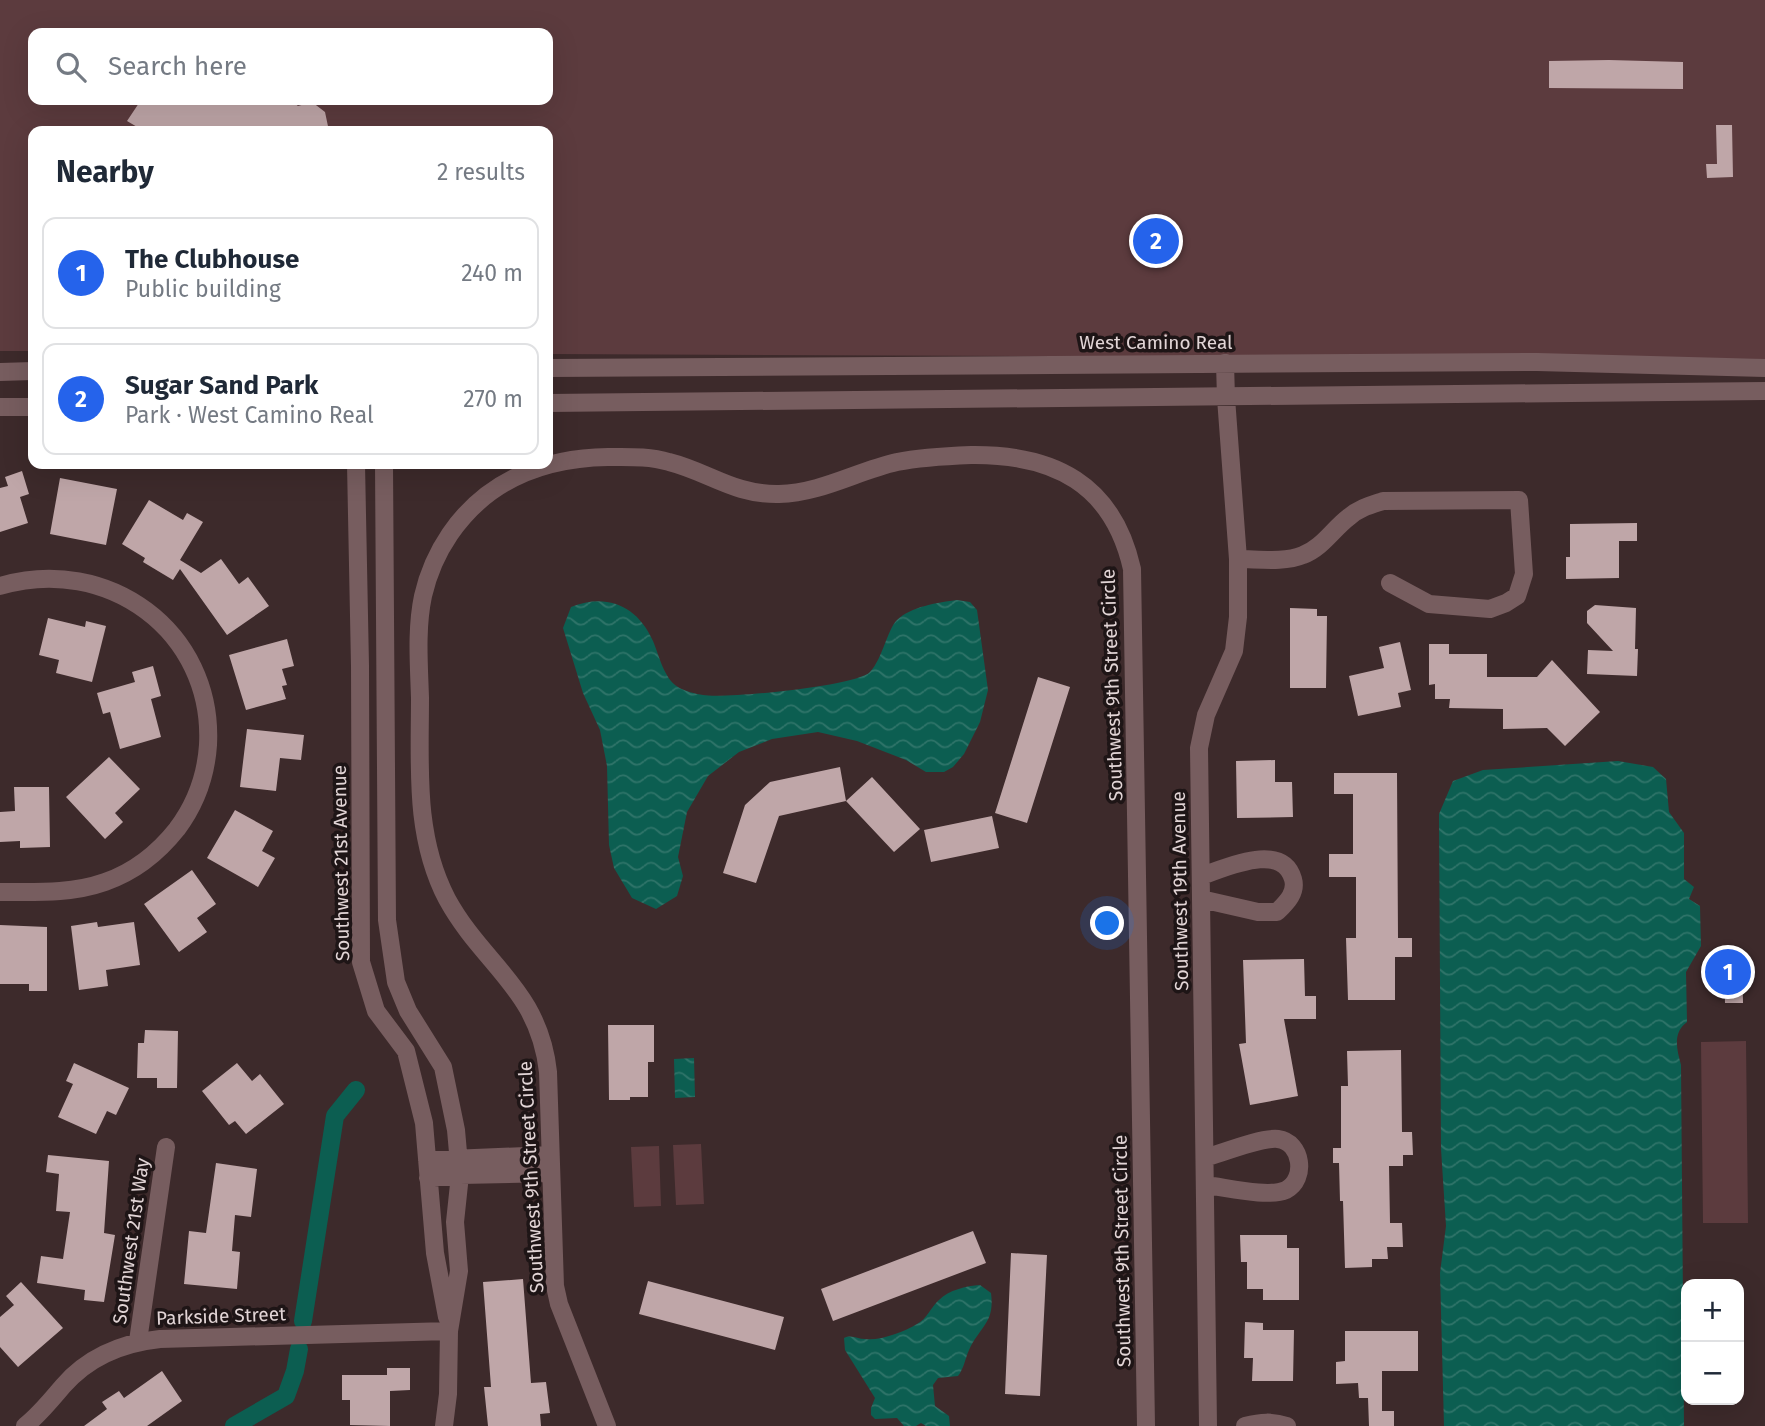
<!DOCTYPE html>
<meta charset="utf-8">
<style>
:root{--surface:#fff;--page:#f6f6f7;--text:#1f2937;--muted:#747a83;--line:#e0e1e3;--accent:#2563eb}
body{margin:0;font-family:"Fira Sans",sans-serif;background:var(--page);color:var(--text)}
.controls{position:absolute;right:21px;bottom:21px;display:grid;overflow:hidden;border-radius:14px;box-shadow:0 7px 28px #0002}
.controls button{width:63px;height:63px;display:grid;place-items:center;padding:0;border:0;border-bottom:2px solid var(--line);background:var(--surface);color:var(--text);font:35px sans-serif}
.you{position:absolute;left:1108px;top:924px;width:24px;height:24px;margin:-18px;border:5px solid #fff;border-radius:50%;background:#1a73e8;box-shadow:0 0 0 10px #1a73e833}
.badge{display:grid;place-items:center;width:46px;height:46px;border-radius:50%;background:var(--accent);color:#fff;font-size:23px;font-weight:700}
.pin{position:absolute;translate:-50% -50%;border:4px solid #fff;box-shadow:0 2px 7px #0006}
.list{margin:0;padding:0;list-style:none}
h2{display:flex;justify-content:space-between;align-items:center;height:91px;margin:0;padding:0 28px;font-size:30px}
h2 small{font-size:23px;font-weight:400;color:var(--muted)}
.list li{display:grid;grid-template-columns:46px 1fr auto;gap:21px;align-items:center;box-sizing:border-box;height:112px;margin:0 14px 14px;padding:0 14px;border:2px solid var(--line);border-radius:14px}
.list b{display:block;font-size:26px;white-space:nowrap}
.list p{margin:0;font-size:23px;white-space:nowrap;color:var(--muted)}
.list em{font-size:23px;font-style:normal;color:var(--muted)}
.icon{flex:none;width:38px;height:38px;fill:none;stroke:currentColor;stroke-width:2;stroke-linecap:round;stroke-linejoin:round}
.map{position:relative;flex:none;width:1765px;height:1426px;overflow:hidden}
.search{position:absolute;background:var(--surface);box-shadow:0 7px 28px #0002;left:28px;top:28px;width:525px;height:77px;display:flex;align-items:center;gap:18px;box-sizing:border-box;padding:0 24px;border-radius:14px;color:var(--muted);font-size:26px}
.panel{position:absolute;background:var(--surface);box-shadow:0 7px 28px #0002;left:28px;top:126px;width:525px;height:343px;border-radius:14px}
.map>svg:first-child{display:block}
.park{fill:#5c3b3e;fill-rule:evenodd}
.water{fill:url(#water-waves)}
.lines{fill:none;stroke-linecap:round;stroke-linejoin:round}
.canal{stroke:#0c5e51;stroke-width:18}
.building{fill:#bfa6a8}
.minor{stroke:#775d5f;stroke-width:18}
.labels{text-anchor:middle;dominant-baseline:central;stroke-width:7;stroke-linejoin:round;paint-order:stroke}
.street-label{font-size:19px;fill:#e2d5d6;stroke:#1e1516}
</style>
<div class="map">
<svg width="1765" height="1426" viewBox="0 0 1765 1426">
<defs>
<pattern id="water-waves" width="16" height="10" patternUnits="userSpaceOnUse" patternTransform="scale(1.75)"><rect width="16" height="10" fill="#0c5e51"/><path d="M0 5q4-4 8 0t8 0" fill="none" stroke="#2f7469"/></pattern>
</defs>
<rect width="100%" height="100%" fill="#3d2a2b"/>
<path class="park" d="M 0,0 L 1765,0 L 1765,359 L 548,354 L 548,131 L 33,131 L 33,351 L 0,351 ZM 33,33 L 548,33 L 548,100 L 33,100 Z
M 1746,1041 L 1748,1223 L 1703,1223 L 1701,1042 Z
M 701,1144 L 704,1204 L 676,1205 L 673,1145 Z
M 659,1146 L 661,1206 L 634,1207 L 631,1147 Z"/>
<path class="water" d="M 957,600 L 970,602 L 977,610 L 988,690 L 980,722 L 964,754 L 953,767 L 944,772 L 926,772 L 906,760 L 857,741 L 818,732 L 772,739 L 739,752 L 708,776 L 687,812 L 678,857 L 683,876 L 677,896 L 656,909 L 632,898 L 614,868 L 609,845 L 607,766 L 600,730 L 583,693 L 563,628 L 571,607 C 606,593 637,605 653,641 C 659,655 664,679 678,687 C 684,691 696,694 703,695 C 726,699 857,686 870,672 C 883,658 887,630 897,620 C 910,607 939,602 957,600 Z
M 1618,761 L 1653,767 L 1666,779 L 1669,812 L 1684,833 L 1684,879 L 1694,887 L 1689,899 L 1700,906 L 1701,946 L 1686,972 L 1687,1022 C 1672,1033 1677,1050 1681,1065 L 1684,1426 L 1444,1426 L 1440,1273 L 1446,1226 L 1441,1149 L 1439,814 L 1453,781 L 1483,770 Z
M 694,1058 L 695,1097 L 675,1098 L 674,1059 Z
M 980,1285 L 991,1293 C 995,1323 980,1326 969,1350 C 965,1359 964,1368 958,1376 L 938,1378 L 933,1385 L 935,1406 L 949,1416 L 950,1426 L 926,1426 L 921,1423 L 916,1426 L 904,1426 L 897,1418 L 875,1419 L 871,1415 L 871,1408 L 875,1398 L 845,1350 L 844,1338 C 852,1334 857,1339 865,1339 C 880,1341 904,1332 917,1324 C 927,1319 931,1307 939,1300 C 949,1290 966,1286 980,1285 Z"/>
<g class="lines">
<path class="canal" d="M 303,1321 L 335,1116 L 356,1090
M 234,1426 L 286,1396 L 295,1371 L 299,1349"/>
</g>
<path class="building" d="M 1609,60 L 1683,62 L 1683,89 L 1549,88 L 1549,61 Z
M 141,100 L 290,100 L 298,106 L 312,102 L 325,112 L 329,131 L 181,131 L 173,126 L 169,131 L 144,131 L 127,121 Z
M 1716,125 L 1732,125 L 1733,177 L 1707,178 L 1706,164 L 1717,164 Z
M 22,471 L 29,494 L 20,497 L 28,523 L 0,532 L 0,488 L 8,486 L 5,477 Z
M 60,478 L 117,489 L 106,545 L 50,534 Z
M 149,500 L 183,520 L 187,513 L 203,522 L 180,560 L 201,573 L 221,559 L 239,584 L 248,577 L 269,606 L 227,635 L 180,569 L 173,580 L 143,562 L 145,558 L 122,544 Z
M 1637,523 L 1637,541 L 1619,541 L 1619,578 L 1566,579 L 1566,557 L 1570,557 L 1570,524 Z
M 1595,605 L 1636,608 L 1635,649 L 1638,649 L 1637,676 L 1587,674 L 1588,650 L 1613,651 L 1587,623 L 1587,611 Z
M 1290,608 L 1317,609 L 1317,616 L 1327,616 L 1326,688 L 1290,688 Z
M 48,618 L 85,627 L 86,621 L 106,626 L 92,682 L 56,673 L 59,660 L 39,655 Z
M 287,639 L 294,666 L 282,669 L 287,685 L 282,686 L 286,699 L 246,710 L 229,655 Z
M 1400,642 L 1411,690 L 1398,693 L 1401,707 L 1358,716 L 1349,676 L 1384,668 L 1379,647 Z
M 1429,644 L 1449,644 L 1449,654 L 1487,654 L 1487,677 L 1537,677 L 1552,660 L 1600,712 L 1565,746 L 1547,728 L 1503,729 L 1503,709 L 1449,708 L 1450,699 L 1435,699 L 1435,684 L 1429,685 Z
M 153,666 L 161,696 L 151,699 L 161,737 L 120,749 L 110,712 L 103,714 L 97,693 L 135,682 L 132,672 Z
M 1038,677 L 1070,687 L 1027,823 L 995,813 Z
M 247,729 L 304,735 L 301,760 L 280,758 L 276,791 L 240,787 Z
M 109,757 L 140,789 L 115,813 L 123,822 L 105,839 L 66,797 Z
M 1275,760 L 1275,782 L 1292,782 L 1293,817 L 1237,818 L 1236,761 Z
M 840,767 L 846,801 L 779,816 L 756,883 L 723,873 L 745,805 L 770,782 Z
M 1334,773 L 1397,773 L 1398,938 L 1412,938 L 1412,957 L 1395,957 L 1395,1000 L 1348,1000 L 1346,938 L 1356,938 L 1356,877 L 1329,877 L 1329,854 L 1353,854 L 1353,794 L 1334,794 Z
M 872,777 L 920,829 L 894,852 L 846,801 Z
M 14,787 L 49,787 L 50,847 L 20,848 L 20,841 L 0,842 L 0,812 L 15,811 Z
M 235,810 L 273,831 L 262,851 L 275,858 L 258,887 L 207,858 Z
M 992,816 L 999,848 L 931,862 L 924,830 Z
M 192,870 L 216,904 L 197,918 L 207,932 L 179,952 L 144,904 Z
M 97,922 L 98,927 L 134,922 L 140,965 L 106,970 L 108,986 L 79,990 L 71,926 Z
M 0,925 L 47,927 L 47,991 L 29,991 L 29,984 L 0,984 Z
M 1742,955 L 1743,1003 L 1725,1003 L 1724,974 L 1713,975 L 1713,956 Z
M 1304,959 L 1305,996 L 1316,996 L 1316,1019 L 1284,1019 L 1298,1096 L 1250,1105 L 1239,1044 L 1246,1043 L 1243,960 Z
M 608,1025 L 654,1025 L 654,1062 L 648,1062 L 648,1097 L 630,1097 L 630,1100 L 609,1100 Z
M 145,1030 L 178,1031 L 177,1088 L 157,1088 L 157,1078 L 137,1078 L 138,1043 L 144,1043 Z
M 1401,1050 L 1402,1132 L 1412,1132 L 1413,1155 L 1403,1155 L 1403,1166 L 1389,1166 L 1390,1223 L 1402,1223 L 1403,1247 L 1387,1247 L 1388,1259 L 1372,1259 L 1372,1267 L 1345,1268 L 1343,1201 L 1340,1201 L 1339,1163 L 1333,1163 L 1333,1148 L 1341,1148 L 1341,1086 L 1348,1086 L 1347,1051 Z
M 74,1063 L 129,1088 L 116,1115 L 107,1111 L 96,1134 L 58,1117 L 73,1084 L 66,1081 Z
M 237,1063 L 252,1081 L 260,1074 L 284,1104 L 246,1134 L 235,1121 L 229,1125 L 202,1091 Z
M 48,1155 L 109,1161 L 104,1233 L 115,1235 L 104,1302 L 84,1300 L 85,1290 L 37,1283 L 41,1256 L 63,1259 L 70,1212 L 56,1211 L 59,1174 L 46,1172 Z
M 216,1163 L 257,1169 L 251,1217 L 235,1215 L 232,1251 L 240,1252 L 237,1289 L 184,1284 L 189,1231 L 206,1233 Z
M 973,1231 L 986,1263 L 833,1321 L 821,1289 Z
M 1240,1235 L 1287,1235 L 1287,1248 L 1299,1248 L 1299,1300 L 1263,1300 L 1263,1289 L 1247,1289 L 1247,1262 L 1241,1262 Z
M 1011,1253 L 1047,1255 L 1040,1396 L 1005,1394 Z
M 523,1279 L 531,1383 L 546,1382 L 550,1413 L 540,1414 L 541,1426 L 488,1426 L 484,1387 L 491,1387 L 483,1282 Z
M 648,1281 L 784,1317 L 775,1350 L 639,1314 Z
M 21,1282 L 63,1328 L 18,1367 L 0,1347 L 0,1317 L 14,1305 L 6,1296 Z
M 1245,1322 L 1263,1323 L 1263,1330 L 1294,1330 L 1293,1381 L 1252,1381 L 1253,1358 L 1244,1358 Z
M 1345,1331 L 1418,1331 L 1418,1371 L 1382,1371 L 1382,1411 L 1394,1411 L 1394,1426 L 1369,1426 L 1368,1398 L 1359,1398 L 1358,1383 L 1336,1384 L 1336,1362 L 1345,1361 Z
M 387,1368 L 410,1368 L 410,1390 L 390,1391 L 390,1426 L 350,1425 L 350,1400 L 342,1400 L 342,1375 L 387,1375 Z
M 162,1371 L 182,1401 L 147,1426 L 84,1426 L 107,1409 L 102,1402 L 119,1391 L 124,1398 Z"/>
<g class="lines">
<path class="minor" d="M 548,368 L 1537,362 L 1765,368
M 0,372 L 33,371
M 548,403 L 1765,391
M 0,407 L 33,407
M 356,464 L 360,666 L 361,962 L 376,1011 L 406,1051 L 424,1123 L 435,1253 L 447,1317
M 384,464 L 387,920 L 396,982 L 408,1011 L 443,1067 L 456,1130 L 460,1175 L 455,1222 L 459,1271 L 449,1331 L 448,1394 L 444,1426
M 1238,559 C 1258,559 1284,563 1303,555 C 1322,548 1333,529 1349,517 C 1359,508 1371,505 1383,501 L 1519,500 L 1524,574 L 1517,596 L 1506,603 L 1490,609 L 1429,604 L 1390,583
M 0,586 C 107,554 214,631 208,745 C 206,775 195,805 177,829 C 158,853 134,872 105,882 C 71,894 36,892 0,892
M 1201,876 C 1226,868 1282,841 1293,879 C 1297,893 1286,903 1277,912 L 1258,912 L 1201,899
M 1205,1158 C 1222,1153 1262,1137 1278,1139 C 1302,1142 1307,1179 1286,1190 C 1268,1198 1225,1187 1205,1185
M 427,1160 L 549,1155
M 428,1178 L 460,1175 L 551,1173
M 138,1341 L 166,1147
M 25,1426 C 40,1414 51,1400 63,1386 C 89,1356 122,1343 160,1339 L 449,1331
M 607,1426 L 559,1304 L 555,1286 L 548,1072 C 539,989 483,965 447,899 C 414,836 420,766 420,698 C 419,665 416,629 423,596 C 428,574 437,553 450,534 C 487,480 544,458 608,457 C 629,457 649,456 669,462 C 709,472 734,495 779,494 C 821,493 857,471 897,462 C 922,457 946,456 971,455 C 1054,454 1113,484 1132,569 L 1146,1426
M 1208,1426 L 1199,748 L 1206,715 L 1234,651 L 1238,617 L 1238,559 L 1226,398 L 1225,363
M 1245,1426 C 1261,1422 1272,1421 1287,1426"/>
</g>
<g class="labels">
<g class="street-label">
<text x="1156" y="342">West Camino Real</text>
<text transform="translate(1112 685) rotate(-92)">Southwest 9th Street Circle</text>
<text transform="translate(341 863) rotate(-91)">Southwest 21st Avenue</text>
<text transform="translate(1180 891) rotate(-91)">Southwest 19th Avenue</text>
<text transform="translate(531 1177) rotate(-93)">Southwest 9th Street Circle</text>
<text transform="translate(131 1241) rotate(-82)">Southwest 21st Way</text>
<text transform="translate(1122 1251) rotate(-91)">Southwest 9th Street Circle</text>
<text transform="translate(221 1316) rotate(-2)">Parkside Street</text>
</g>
</g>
</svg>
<div class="controls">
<button>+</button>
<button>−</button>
</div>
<div class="you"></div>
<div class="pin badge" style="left:1728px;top:972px">1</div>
<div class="pin badge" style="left:1156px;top:241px">2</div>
<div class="search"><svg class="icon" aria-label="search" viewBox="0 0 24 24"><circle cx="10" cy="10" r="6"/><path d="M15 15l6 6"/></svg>Search here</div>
<section class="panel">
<h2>Nearby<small>2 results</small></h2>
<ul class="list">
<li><span class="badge">1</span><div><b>The Clubhouse</b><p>Public building</p></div><em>240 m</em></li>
<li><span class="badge">2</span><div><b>Sugar Sand Park</b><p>Park · West Camino Real</p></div><em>270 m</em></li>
</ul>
</section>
</div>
